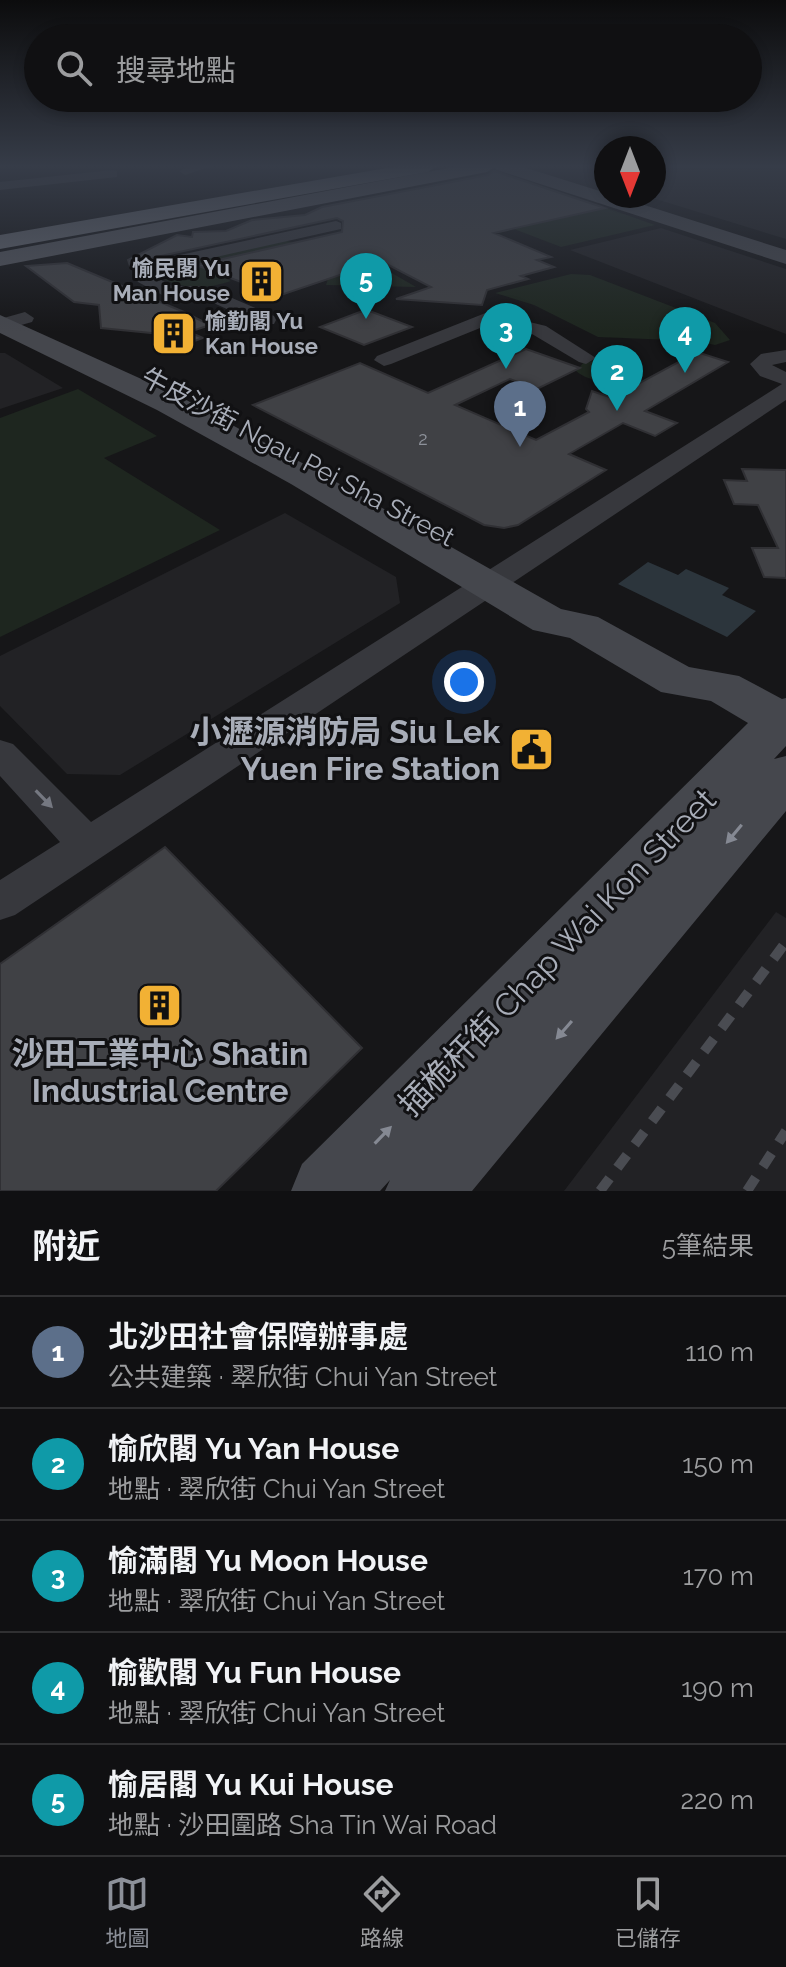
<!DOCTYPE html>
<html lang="zh-TW">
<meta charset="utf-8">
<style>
:root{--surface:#101012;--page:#1e1e20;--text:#f1f3f6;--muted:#9c9d9f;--line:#303032;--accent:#8c9099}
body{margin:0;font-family:Raleway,"Noto Sans TC",sans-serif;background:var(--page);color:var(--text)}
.compass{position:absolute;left:594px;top:136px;width:72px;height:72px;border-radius:50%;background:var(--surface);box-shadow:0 4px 12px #0003;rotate:180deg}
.you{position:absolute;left:464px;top:682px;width:28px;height:28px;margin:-20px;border:6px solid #fff;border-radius:50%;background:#1a73e8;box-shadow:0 0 0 12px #1a73e833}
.badge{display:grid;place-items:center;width:52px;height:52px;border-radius:50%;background:var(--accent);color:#fff;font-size:26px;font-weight:700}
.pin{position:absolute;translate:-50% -66px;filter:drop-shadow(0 2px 4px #0008)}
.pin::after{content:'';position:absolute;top:42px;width:28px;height:24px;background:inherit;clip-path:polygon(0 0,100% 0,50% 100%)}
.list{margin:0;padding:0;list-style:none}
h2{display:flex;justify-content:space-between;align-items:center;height:104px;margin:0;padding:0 32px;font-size:34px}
h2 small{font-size:26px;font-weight:400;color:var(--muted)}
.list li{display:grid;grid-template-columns:52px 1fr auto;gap:24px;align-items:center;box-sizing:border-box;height:112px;padding:0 32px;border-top:2px solid var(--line)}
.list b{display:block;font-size:30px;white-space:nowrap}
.list p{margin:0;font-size:26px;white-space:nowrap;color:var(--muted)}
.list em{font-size:26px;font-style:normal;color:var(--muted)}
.icon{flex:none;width:44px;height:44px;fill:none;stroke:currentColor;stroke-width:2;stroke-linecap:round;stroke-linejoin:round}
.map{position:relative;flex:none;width:786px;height:1191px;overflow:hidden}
.search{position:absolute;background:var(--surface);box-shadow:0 4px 12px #0003;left:24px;right:24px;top:24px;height:88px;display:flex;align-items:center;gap:20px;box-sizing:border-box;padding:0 28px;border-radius:44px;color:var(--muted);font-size:30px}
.sheet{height:664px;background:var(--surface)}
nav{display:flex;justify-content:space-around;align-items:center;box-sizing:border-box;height:112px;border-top:2px solid var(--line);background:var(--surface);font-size:22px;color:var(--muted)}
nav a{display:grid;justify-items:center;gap:4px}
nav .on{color:var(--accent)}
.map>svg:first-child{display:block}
.built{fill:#222225}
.green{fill:#1e261f}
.water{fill:#2c353c}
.building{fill:#404145;stroke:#303034;stroke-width:2}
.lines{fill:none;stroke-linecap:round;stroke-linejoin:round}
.street{fill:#37383d;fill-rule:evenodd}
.secondary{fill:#45474d;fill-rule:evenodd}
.primary{fill:#53555c;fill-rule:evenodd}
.highway{fill:#63666e;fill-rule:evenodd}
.rail{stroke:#4a4c52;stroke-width:10;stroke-dasharray:16 13;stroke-linecap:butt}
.oneway{fill:#757881}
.oneway2{fill:#858993}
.labels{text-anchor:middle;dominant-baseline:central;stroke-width:6;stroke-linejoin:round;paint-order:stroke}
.far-number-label{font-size:18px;fill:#8e929b}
.far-poi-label{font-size:22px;font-weight:bold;fill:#a8adb8;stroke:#111113;text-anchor:end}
.street-label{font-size:26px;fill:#a8adb8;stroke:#111113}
.near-poi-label{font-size:32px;font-weight:bold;fill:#a8adb8;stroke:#111113;text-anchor:end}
.near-street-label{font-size:32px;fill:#a8adb8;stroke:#111113}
</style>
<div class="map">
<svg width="786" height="1191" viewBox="0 0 786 1191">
<rect width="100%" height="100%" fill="#161618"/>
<path class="built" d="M 654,166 L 786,166 L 786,239 L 646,196 L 654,196 Z
M 661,228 L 786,269 L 786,334 L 570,250 Z
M 0,353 L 5,353 L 63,388 L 0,409 Z
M 285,513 L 396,577 L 400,603 L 120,775 L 67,774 L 0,706 L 0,656 Z
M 776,912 L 786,918 L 786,1191 L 564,1191 Z"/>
<path class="green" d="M 607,208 L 655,225 L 561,247 L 514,229 Z
M 285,240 L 303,247 L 217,274 L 231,281 C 200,291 183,289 154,275 L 162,267 Z
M 378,265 L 416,287 L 326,285 L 328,279 Z
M 571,274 L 590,275 L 715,323 L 730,340 L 715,345 L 696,341 L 598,337 L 534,305 L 495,293 Z
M 599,361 L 618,366 L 622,375 C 608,383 589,382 576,371 L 584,362 Z
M 78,389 L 157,436 L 104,458 L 220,530 L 0,637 L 0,418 Z"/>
<path class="water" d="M 648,562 L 678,575 L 686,569 L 729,588 L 722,595 L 756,611 L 727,637 L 618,584 Z"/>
<path class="building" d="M 494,171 L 605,208 L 494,233 L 551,257 L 537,260 L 554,267 L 521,276 L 528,279 L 487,290 L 482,305 L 396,299 L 431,287 L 381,261 L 278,296 L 196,265 L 342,232 L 343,221 L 337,218 L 156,257 L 130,266 L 128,260 L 177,235 L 192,237 L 193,232 L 226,231 L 252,220 L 305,215 L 322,207 L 488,175 Z
M 67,263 L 184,312 L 210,325 L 189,332 L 203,338 L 164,352 L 161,334 L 101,328 L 99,305 L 74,302 L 26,266 Z
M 365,310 L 367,310 L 412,327 L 364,345 L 320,327 Z
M 526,349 L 580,368 L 537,389 L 510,379 L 455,405 L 536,440 L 589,412 L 586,409 L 592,391 L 612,398 L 697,352 L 728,362 L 645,411 L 677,423 L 655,436 L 623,423 L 569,454 L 606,470 L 518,525 L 504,528 L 484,525 L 253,405 L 360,363 L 428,393 Z
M 742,469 L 786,470 L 786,578 L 764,577 L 752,548 L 778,548 L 758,505 L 734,504 L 724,480 L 747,481 Z
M 165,847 L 362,1048 L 216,1191 L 0,1191 L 0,964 Z"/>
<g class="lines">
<path class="street" d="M 192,166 L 212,166 L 185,175 L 179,171 Z
M 112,170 L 117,171 L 117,177 L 0,190 L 0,182 Z
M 336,221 L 341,223 L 341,229 L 167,268 L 153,276 L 173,286 L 204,286 L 274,316 L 276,320 L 274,324 L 260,324 L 196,295 L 164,296 L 138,282 L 134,275 L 147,263 L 157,260 Z
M 25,312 L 34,318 L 32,322 L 0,331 L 0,319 Z
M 488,312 L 546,326 L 596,358 L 586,364 L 579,362 L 532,334 L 490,324 L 391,364 L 384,366 L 374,360 L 377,356 Z
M 786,350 L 786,362 L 772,365 L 786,372 L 786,400 L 15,915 L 0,920 L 0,880 L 60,842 L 0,776 L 0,740 L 13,744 L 91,822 L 782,384 L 760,376 L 750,364 L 761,354 Z"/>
<path class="secondary" d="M 494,166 L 520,166 L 606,193 L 606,196 L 616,196 L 786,250 L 786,264 L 497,170 Z
M 0,315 L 179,396 L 315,470 L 561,609 L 598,617 L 689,667 L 739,676 L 782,699 L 786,698 L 786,746 L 774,759 L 786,756 L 786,811 L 472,1191 L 385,1191 L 390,1180 L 380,1191 L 291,1191 L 302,1164 L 748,723 L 711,701 L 661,692 L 570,638 L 533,630 L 291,484 L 157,410 L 0,333 Z"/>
<path class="primary" d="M 459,166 L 496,166 L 487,172 L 0,266 L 0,252 Z"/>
<path class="highway" d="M 398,166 L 437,166 L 428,172 L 0,249 L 0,235 Z"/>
<path class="rail" d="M 600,1191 L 786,942
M 747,1191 L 786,1131"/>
</g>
<defs><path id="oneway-solid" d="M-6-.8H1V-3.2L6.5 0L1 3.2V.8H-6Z" transform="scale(2)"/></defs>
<use class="oneway" href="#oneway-solid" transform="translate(44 799) rotate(46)"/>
<g class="oneway2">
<use href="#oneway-solid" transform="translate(734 834) rotate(130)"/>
<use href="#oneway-solid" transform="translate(564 1030) rotate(131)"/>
<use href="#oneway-solid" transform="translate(383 1135) rotate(-46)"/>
</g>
<linearGradient id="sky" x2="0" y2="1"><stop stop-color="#0c0c0d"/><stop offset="0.5" stop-color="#363c48"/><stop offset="1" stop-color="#363c48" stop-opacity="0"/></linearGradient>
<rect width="786" height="332" fill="url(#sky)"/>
<defs>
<symbol id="building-square" viewBox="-11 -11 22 22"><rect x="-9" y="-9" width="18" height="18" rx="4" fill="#f2b134" stroke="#111113"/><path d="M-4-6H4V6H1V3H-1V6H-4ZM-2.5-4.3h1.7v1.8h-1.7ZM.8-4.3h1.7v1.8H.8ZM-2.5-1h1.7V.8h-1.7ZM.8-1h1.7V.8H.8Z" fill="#111"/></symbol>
<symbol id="civic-square" viewBox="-11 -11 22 22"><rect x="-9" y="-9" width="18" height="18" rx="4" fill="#f2b134" stroke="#111113"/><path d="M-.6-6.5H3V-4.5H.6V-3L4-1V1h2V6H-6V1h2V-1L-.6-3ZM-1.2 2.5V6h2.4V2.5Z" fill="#111"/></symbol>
</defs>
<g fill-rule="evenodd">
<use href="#building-square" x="236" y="256" width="51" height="51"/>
<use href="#building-square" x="148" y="308" width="51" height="51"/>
<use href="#civic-square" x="506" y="724" width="51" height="51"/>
<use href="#building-square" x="134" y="980" width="51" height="51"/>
</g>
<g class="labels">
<g class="far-number-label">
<text x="423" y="438">2</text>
</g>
<g class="far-poi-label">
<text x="230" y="268">愉民閣 Yu<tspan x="230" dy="25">Man House</tspan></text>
<text x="205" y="321" text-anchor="start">愉勤閣 Yu<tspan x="205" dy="25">Kan House</tspan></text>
</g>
<g class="street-label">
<text transform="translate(298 457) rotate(28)">牛皮沙街 Ngau Pei Sha Street</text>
</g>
<g class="near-poi-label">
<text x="500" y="731">小瀝源消防局 Siu Lek<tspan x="500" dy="37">Yuen Fire Station</tspan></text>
<text x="160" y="1053" text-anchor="middle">沙田工業中心 Shatin<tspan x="160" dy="37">Industrial Centre</tspan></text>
</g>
<g class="near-street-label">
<text transform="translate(557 952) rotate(-46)">插桅杆街 Chap Wai Kon Street</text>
</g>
</g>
</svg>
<svg class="compass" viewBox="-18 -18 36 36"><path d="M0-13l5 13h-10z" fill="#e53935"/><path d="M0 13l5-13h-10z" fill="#9c9d9f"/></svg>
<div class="you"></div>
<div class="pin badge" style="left:520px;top:447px;background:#5c6f8a">1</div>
<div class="pin badge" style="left:617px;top:411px;background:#0f9aa8">2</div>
<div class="pin badge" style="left:506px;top:369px;background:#0f9aa8">3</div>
<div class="pin badge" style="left:685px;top:373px;background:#0f9aa8">4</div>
<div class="pin badge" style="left:366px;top:319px;background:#0f9aa8">5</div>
<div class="search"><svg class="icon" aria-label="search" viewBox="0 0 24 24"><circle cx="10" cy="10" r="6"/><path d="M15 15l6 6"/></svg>搜尋地點</div>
</div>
<section class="sheet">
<h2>附近<small>5筆結果</small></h2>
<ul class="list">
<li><span class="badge" style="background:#5c6f8a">1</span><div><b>北沙田社會保障辦事處</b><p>公共建築 · 翠欣街 Chui Yan Street</p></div><em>110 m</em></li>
<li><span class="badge" style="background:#0f9aa8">2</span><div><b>愉欣閣 Yu Yan House</b><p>地點 · 翠欣街 Chui Yan Street</p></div><em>150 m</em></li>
<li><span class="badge" style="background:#0f9aa8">3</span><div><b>愉滿閣 Yu Moon House</b><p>地點 · 翠欣街 Chui Yan Street</p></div><em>170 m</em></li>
<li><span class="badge" style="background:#0f9aa8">4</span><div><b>愉歡閣 Yu Fun House</b><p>地點 · 翠欣街 Chui Yan Street</p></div><em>190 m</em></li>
<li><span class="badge" style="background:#0f9aa8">5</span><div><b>愉居閣 Yu Kui House</b><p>地點 · 沙田圍路 Sha Tin Wai Road</p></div><em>220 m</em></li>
</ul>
</section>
<nav>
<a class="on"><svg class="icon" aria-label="map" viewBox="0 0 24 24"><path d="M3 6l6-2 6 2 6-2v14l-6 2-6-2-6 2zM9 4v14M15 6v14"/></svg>地圖</a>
<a><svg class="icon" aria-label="directions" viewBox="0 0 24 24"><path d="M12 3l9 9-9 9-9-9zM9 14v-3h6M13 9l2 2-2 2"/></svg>路線</a>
<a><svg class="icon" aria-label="saved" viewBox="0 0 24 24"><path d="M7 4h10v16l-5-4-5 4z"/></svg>已儲存</a>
</nav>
